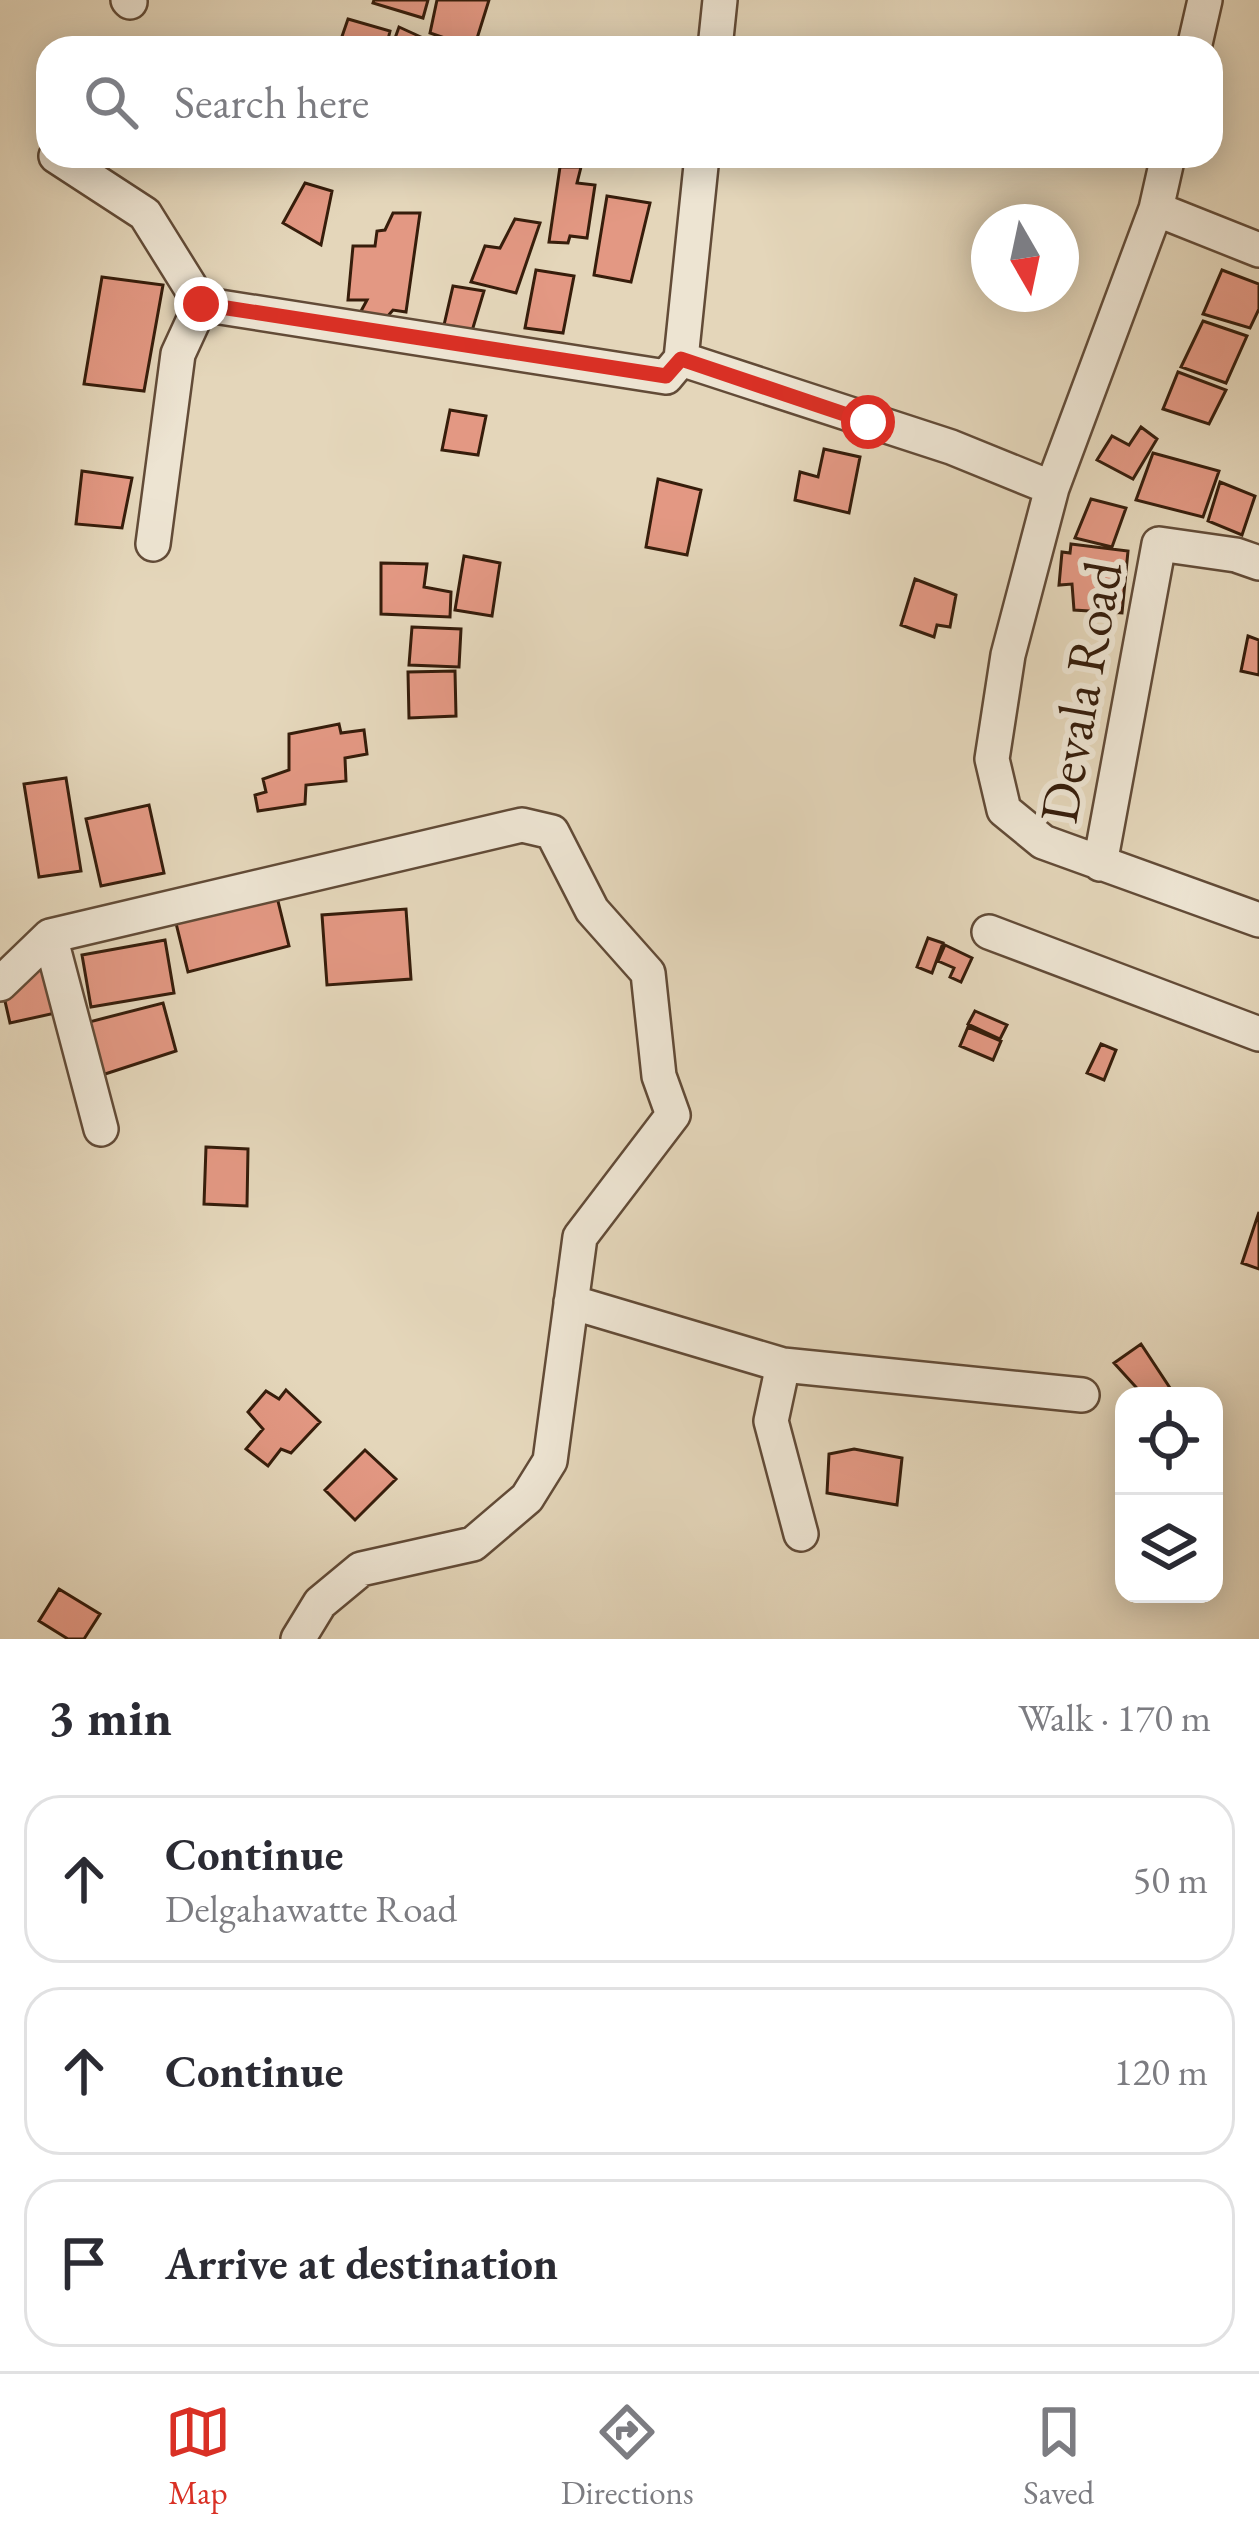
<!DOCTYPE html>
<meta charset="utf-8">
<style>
:root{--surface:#fff;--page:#f7f7f7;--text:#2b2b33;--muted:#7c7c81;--line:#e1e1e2;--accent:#d93025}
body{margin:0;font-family:"EB Garamond",serif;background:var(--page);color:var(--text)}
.controls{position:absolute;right:36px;bottom:36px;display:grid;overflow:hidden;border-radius:24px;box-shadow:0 6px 30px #0003}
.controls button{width:108px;height:108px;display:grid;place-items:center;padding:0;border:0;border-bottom:3px solid var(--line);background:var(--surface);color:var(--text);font:60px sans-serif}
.compass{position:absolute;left:971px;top:204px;width:108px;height:108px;border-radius:50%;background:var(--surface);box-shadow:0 6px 30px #0003;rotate:171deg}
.stop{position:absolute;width:36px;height:36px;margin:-27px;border:9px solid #d93025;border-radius:50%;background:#fff}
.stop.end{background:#d93025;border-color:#fff;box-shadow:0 3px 12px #0008}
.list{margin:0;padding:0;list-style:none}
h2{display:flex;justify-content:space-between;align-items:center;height:156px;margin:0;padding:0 48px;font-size:51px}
h2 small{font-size:39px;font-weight:400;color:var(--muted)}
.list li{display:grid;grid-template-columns:78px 1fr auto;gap:36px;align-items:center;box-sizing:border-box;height:168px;margin:0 24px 24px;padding:0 24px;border:3px solid var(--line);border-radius:36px}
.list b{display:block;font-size:45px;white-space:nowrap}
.list p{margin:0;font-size:39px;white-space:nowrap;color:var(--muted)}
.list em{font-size:39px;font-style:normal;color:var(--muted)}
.icon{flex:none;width:66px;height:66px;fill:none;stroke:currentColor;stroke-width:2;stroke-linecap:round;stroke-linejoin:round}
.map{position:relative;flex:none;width:1259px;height:1639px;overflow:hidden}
.search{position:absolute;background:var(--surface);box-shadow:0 6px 30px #0003;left:36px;right:36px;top:36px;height:132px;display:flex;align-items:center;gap:30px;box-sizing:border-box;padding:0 42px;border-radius:36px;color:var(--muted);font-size:45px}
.sheet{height:732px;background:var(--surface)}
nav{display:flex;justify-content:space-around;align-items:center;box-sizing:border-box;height:168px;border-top:3px solid var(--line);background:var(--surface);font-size:33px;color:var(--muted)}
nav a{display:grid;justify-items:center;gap:6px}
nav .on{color:var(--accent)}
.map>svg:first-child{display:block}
.building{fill:#e39883;stroke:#361d0b;stroke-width:3}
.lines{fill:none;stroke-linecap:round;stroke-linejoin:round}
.minor-casing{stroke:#624b37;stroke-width:38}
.minor{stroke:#ede4d2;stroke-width:33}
.route{stroke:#d93025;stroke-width:15}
.labels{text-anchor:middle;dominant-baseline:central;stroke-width:12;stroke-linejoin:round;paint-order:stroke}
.street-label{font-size:54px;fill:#361d0b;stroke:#ede4d2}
</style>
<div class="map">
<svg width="1259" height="1639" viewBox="0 0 1259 1639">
<rect width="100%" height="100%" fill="#e4d6ba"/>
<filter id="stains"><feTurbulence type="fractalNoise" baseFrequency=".00167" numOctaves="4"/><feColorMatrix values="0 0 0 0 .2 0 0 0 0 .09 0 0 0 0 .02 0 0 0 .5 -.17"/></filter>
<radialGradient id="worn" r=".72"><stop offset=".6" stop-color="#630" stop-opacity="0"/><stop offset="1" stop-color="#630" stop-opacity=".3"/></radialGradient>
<path class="building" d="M 374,0 L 428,0 L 423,18 L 373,3 Z
M 437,0 L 489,0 L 474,48 L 430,33 Z
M 348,19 L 390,31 L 386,48 L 338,48 Z
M 399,27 L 445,48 L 403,48 L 394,41 Z
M 560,167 L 581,167 L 577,183 L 595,185 L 587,238 L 570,236 L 568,243 L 549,242 Z
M 305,183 L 332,191 L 321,245 L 283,223 Z
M 607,196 L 650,203 L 631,282 L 594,275 Z
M 393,213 L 420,213 L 406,312 L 393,310 L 386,318 L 360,313 L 367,300 L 348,300 L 353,246 L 375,246 L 377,231 L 385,230 Z
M 515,219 L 540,223 L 516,293 L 471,282 L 485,246 L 500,248 Z
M 536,270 L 574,276 L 563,333 L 525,328 Z
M 1222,270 L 1259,284 L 1259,309 L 1250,328 L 1203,314 Z
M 102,277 L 163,285 L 144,391 L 84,384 Z
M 453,286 L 484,291 L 472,331 L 444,325 Z
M 1203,321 L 1247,336 L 1226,383 L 1181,367 Z
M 1178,372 L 1226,390 L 1209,424 L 1163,409 Z
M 450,410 L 486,416 L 478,455 L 442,450 Z
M 1141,427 L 1157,439 L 1133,479 L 1097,460 L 1112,436 L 1129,445 Z
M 824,449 L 860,457 L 849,513 L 795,500 L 800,472 L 818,477 Z
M 1153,453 L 1219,471 L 1203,517 L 1136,500 Z
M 82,471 L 132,478 L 122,528 L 76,524 Z
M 658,479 L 701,490 L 687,555 L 646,547 Z
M 1220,482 L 1255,496 L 1242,535 L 1208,521 Z
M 1091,499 L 1126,508 L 1112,547 L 1075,538 Z
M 1071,544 L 1128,551 L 1122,613 L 1074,610 L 1072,584 L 1059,585 L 1062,552 L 1070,553 Z
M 464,556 L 500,563 L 492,616 L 455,610 Z
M 381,563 L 427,564 L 424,587 L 451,592 L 450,617 L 381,614 Z
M 915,579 L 956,595 L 950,627 L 937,625 L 934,637 L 901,625 Z
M 412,627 L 461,629 L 459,667 L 409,665 Z
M 1248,636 L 1259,640 L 1259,675 L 1241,671 Z
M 455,671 L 456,716 L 409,718 L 408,672 Z
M 339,724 L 341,733 L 364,730 L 367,754 L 345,758 L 346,781 L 306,785 L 305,804 L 258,811 L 255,795 L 266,792 L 263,779 L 289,770 L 289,734 Z
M 66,778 L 81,871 L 39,877 L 24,784 Z
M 149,805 L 164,873 L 101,886 L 86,819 Z
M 275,889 L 289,946 L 188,972 L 174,915 Z
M 406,909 L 411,979 L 327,985 L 322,915 Z
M 928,938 L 943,943 L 932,973 L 917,967 Z
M 165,940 L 174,993 L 91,1007 L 82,955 Z
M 945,945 L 972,958 L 961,982 L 950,977 L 954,968 L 938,961 Z
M 29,960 L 46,972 L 60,1012 L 10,1023 L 2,988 Z
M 163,1003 L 176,1051 L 102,1075 L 89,1022 Z
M 975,1011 L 1007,1025 L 1000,1039 L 968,1024 Z
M 968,1027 L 1001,1041 L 993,1060 L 960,1046 Z
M 1101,1044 L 1116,1050 L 1104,1080 L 1087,1073 Z
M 206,1147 L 248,1149 L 247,1206 L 204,1204 Z
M 1259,1212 L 1259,1269 L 1242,1263 Z
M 1141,1344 L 1172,1391 L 1144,1396 L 1114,1363 Z
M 286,1390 L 320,1422 L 291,1453 L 281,1449 L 268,1466 L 246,1449 L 263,1429 L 248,1412 L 266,1391 L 279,1399 Z
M 854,1449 L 902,1458 L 897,1505 L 827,1493 L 829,1454 Z
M 365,1450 L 396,1479 L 355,1520 L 325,1490 Z
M 59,1589 L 100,1614 L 84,1639 L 68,1639 L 39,1621 Z"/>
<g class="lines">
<defs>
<path id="minor" d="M 128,0 L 130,2
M 715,48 L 720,0
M 1194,48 L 1205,0
M 56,156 L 145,214 L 201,304 L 666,377 L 681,359
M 702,156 L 681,359 L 951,447 L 1052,488
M 1168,156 L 1156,209 L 1052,488 L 1008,655 L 992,759 L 1004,810 L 1043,842 L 1259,920
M 1156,209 L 1259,250
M 153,544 L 178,354 L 201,304
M 1100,864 L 1159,544 L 1236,555 L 1259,563
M 989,932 L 1259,1034
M 50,936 L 101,1129
M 0,984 L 50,936 L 522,825 L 552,832 L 592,910 L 648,973 L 659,1076 L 673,1115 L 580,1237 L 550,1461 L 527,1498 L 473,1544 L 361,1569 L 320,1603 L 298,1639
M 571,1302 L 783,1365 L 1082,1395
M 783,1365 L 771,1421 L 801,1534"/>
</defs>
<use href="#minor" class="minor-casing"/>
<use href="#minor" class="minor"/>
</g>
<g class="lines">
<path class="route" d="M 201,304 L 666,376 L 681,359 L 868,422"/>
</g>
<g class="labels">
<g class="street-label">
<text transform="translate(1080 692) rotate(-80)">Devala Road</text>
</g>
</g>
<rect width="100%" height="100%" filter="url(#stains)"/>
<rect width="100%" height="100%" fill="url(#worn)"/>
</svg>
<div class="controls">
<button><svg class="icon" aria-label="locate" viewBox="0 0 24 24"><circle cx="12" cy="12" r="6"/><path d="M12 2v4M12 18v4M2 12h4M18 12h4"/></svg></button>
<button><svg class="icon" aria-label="layers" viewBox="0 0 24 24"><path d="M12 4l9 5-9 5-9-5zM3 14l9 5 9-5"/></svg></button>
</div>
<svg class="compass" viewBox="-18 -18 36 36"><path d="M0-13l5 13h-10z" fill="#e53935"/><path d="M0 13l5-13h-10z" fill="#7c7c81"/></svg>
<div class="stop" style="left:868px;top:422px"></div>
<div class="stop end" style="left:201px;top:304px"></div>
<div class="search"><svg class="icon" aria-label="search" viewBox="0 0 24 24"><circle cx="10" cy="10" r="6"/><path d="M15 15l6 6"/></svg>Search here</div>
</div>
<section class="sheet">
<h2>3 min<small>Walk · 170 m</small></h2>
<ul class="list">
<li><svg class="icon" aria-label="ahead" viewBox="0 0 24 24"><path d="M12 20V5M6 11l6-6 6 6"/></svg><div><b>Continue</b><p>Delgahawatte Road</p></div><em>50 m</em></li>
<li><svg class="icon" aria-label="ahead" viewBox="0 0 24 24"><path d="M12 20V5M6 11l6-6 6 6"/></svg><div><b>Continue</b></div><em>120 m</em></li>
<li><svg class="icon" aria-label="arrive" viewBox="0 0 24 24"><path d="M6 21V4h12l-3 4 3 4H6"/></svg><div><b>Arrive at destination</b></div></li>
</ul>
</section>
<nav>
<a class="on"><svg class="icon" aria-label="map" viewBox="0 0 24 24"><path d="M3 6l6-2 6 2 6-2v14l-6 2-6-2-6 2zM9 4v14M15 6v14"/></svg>Map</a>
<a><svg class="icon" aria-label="directions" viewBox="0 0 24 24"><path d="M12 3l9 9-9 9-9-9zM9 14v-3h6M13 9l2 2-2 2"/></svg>Directions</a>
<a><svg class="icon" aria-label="saved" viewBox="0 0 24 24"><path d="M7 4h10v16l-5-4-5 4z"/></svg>Saved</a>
</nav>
